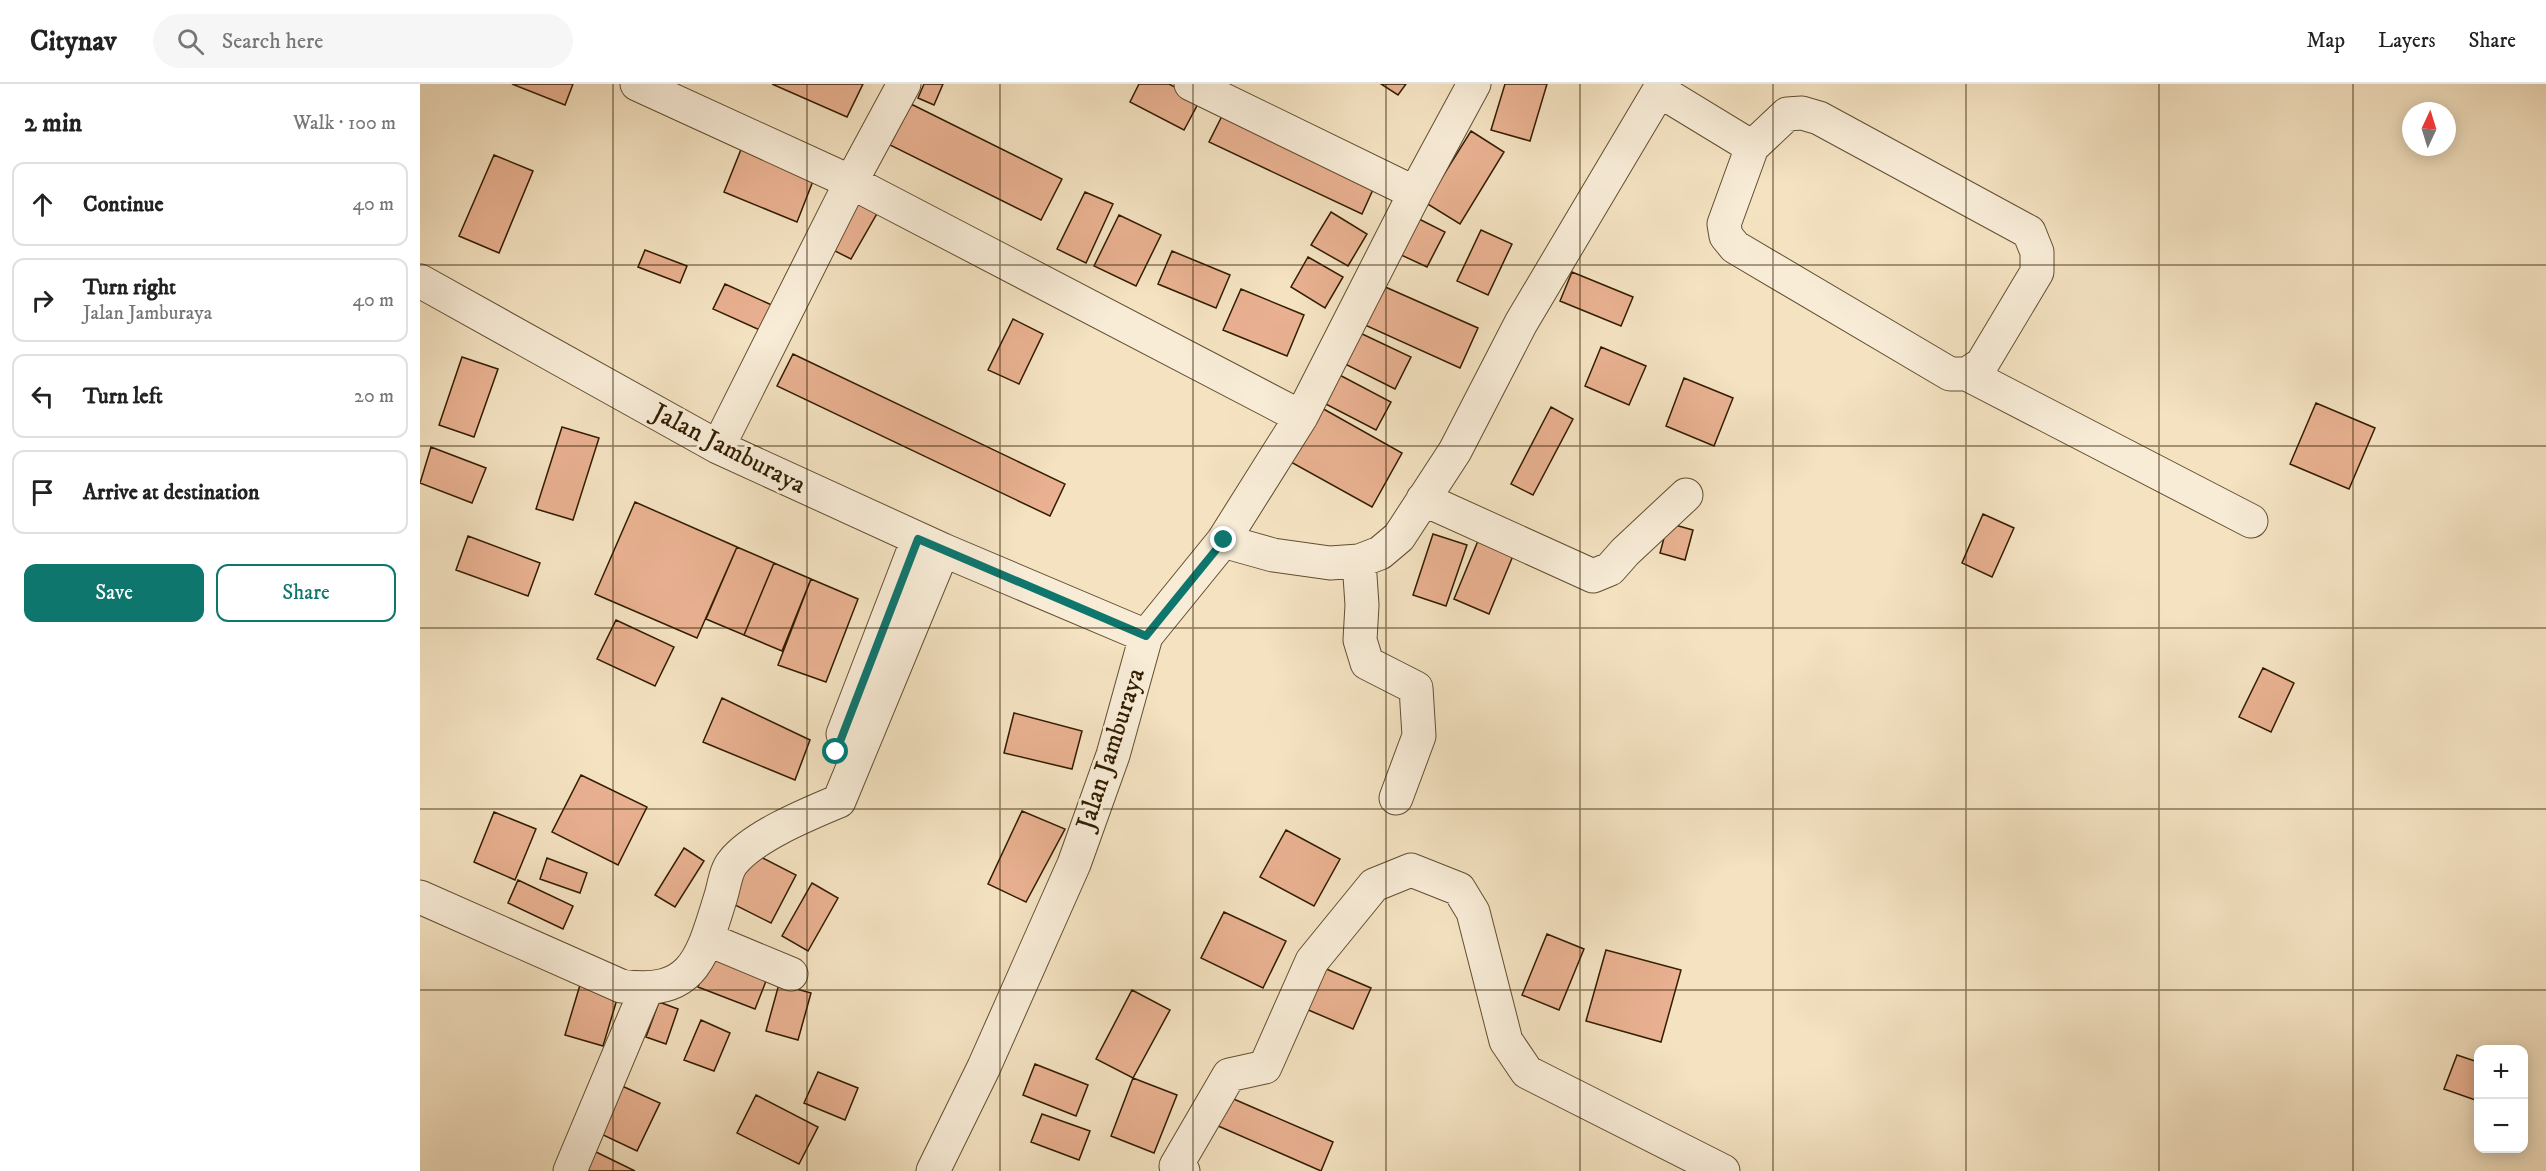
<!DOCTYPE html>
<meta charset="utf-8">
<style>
:root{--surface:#fff;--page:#f6f6f6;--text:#222;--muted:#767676;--line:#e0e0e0;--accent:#0f766e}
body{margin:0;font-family:"IM FELL DW Pica",serif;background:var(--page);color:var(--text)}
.controls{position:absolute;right:18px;bottom:18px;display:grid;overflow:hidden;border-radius:12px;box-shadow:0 3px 15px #0003}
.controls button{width:54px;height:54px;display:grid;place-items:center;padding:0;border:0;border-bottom:2px solid var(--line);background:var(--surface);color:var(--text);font:30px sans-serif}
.compass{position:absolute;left:1982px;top:18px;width:54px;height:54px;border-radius:50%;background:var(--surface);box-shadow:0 3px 15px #0003;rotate:4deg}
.stop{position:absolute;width:18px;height:18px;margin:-14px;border:4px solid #0f766e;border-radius:50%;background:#fff}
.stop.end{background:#0f766e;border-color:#fff;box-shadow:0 2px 6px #0008}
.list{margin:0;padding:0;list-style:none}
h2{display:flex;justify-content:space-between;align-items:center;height:78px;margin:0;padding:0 24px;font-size:26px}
h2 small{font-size:20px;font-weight:400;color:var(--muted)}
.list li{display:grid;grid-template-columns:39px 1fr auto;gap:18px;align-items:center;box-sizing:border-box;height:84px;margin:0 12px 12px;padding:0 12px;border:2px solid var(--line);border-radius:12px}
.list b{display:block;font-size:22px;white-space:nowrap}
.list p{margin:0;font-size:20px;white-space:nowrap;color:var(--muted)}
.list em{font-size:20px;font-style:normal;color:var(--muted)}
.actions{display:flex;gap:12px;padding:18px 24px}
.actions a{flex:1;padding:14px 0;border:2px solid var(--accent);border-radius:12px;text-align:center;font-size:21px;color:var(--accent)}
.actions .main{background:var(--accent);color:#fff}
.icon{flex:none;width:33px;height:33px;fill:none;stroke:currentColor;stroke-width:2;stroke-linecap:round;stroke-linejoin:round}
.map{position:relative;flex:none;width:2126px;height:1087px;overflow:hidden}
header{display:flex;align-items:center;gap:36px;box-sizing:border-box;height:84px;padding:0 30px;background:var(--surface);border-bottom:2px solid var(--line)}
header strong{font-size:28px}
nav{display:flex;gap:33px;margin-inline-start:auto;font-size:21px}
.search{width:420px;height:54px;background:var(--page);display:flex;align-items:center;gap:15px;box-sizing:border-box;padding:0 21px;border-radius:33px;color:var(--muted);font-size:22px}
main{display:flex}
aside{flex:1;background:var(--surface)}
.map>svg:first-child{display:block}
.building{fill:#e9b191;stroke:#321d00;stroke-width:1.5}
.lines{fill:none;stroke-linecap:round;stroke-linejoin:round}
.street-casing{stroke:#624e30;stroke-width:35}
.street{stroke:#f8ecd7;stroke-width:33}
.route{stroke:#0f766e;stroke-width:8}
.grid{fill:none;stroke:#321d00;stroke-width:1.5;stroke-opacity:0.55}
.labels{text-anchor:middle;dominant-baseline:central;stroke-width:6;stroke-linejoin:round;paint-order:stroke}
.street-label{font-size:26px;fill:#321d00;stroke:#f8ecd7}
</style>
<header>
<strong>Citynav</strong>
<div class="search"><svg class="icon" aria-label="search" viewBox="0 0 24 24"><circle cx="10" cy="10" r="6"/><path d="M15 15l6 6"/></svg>Search here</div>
<nav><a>Map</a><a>Layers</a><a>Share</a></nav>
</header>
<main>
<aside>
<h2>2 min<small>Walk · 100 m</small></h2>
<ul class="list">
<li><svg class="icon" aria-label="ahead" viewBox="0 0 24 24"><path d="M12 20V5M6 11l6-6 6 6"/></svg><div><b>Continue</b></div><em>40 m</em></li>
<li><svg class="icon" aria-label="right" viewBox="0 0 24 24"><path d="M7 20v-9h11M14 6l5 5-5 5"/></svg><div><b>Turn right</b><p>Jalan Jamburaya</p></div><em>40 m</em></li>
<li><svg class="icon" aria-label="left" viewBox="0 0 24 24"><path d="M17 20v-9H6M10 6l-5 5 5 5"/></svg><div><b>Turn left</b></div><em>20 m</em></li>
<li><svg class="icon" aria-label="arrive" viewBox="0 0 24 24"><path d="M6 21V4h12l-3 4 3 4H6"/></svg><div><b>Arrive at destination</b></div></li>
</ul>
<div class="actions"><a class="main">Save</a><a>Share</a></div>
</aside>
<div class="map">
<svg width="2126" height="1087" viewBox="0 0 2126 1087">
<rect width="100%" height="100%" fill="#f4e2c1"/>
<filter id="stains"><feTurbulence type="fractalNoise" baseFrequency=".00333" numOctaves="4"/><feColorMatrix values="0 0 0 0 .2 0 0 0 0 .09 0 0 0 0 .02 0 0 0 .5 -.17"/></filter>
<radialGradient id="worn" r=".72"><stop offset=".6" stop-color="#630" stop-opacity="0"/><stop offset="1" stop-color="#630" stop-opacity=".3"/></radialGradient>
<path class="building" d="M 92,0 L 153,0 L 145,21 Z
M 352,0 L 443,0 L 427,33 Z
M 504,0 L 523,0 L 514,21 L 498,14 Z
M 719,0 L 749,0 L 780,16 L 764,46 L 710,18 Z
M 961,0 L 986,0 L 978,11 Z
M 1085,0 L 1127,0 L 1110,57 L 1071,46 Z
M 491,20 L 642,95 L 621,136 L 470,61 Z
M 803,30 L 955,101 L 942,130 L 789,58 Z
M 1051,47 L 1084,68 L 1040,140 L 1006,119 Z
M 322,63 L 395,92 L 377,138 L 304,108 Z
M 74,71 L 113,87 L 79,169 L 39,152 Z
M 665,108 L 693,120 L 666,179 L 637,165 Z
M 440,117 L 459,126 L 431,175 L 413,166 Z
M 911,128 L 947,150 L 928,182 L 891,161 Z
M 699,131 L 741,151 L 716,202 L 674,182 Z
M 999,135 L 1025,148 L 1007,183 L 981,171 Z
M 1061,146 L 1092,160 L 1068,211 L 1037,197 Z
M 225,166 L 267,182 L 260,199 L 218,183 Z
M 752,167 L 810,191 L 796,224 L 738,200 Z
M 888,173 L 923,193 L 905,224 L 871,203 Z
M 1152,188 L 1213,213 L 1201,242 L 1140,217 Z
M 954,198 L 1058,244 L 1040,284 L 936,237 Z
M 305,200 L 363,226 L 351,251 L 293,225 Z
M 821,205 L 884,231 L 867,272 L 803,246 Z
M 593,235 L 623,250 L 599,300 L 568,286 Z
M 938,248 L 991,273 L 975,305 L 923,279 Z
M 1181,263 L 1226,282 L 1209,321 L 1165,302 Z
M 373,270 L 645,400 L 630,432 L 357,302 Z
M 42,273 L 78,285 L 54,353 L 19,341 Z
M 912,287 L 971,318 L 956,346 L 896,315 Z
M 1264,294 L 1313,314 L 1294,362 L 1246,342 Z
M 1896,319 L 1955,344 L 1929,405 L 1870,380 Z
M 900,323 L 982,369 L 952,423 L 869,377 Z
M 1131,323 L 1153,335 L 1113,411 L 1091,400 Z
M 142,343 L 179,354 L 153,436 L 116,425 Z
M 11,363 L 66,384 L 52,419 L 0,399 Z
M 215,418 L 317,463 L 277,554 L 175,510 Z
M 1563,430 L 1594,444 L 1572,493 L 1542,479 Z
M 1248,439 L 1273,446 L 1265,476 L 1240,469 Z
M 1013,450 L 1047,461 L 1026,522 L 993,511 Z
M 48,452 L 120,479 L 108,512 L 36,486 Z
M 1060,452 L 1095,467 L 1069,530 L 1034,515 Z
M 317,463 L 354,479 L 324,551 L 286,535 Z
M 354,479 L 391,495 L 362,567 L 324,551 Z
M 391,495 L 438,515 L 406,598 L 358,581 Z
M 196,536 L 254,563 L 235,602 L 177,575 Z
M 1843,584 L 1874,599 L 1851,648 L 1819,633 Z
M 302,614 L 390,656 L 375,696 L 283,658 Z
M 594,629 L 662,647 L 652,685 L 584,669 Z
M 161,691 L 227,723 L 198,781 L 132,748 Z
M 602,727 L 645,745 L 606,818 L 568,800 Z
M 74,728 L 116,745 L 95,796 L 54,778 Z
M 866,746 L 920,775 L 894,822 L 840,793 Z
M 264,764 L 284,777 L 255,823 L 235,811 Z
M 327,766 L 376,791 L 351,839 L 303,815 Z
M 127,774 L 167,789 L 160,809 L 120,795 Z
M 98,796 L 153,822 L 143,845 L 88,819 Z
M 392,799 L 418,814 L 388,867 L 362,852 Z
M 804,828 L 866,857 L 843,904 L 781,874 Z
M 1127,850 L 1164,865 L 1139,926 L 1102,911 Z
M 293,865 L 350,887 L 335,925 L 278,903 Z
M 1186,866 L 1261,886 L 1241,958 L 1166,937 Z
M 897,881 L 951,904 L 933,945 L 879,922 Z
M 359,900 L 391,909 L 378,956 L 346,947 Z
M 160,901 L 198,912 L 183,962 L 145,951 Z
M 712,906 L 750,926 L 713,994 L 676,975 Z
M 239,918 L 258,925 L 246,960 L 226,953 Z
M 281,936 L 310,949 L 294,987 L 264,976 Z
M 2037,971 L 2058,978 L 2058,1017 L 2024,1005 Z
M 615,980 L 668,1001 L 656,1032 L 603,1011 Z
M 398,988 L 438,1004 L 425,1036 L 384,1019 Z
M 713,994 L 757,1011 L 734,1069 L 691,1052 Z
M 202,1002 L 240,1019 L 217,1067 L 181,1050 Z
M 336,1011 L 398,1043 L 379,1080 L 317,1049 Z
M 809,1013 L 913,1058 L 901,1087 L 796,1041 Z
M 622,1030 L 670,1047 L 659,1076 L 611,1058 Z
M 174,1067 L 215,1087 L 164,1087 Z"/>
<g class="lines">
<defs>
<path id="street" d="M 217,0 L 431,98 L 881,333 L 995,109 L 1054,0
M 771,0 L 995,109
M 1240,7 L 1332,63 L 1367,30 L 1382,29 L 1399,34 L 1609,148 L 1617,168 L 1617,188 L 1562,280 L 1547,290 L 1530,290 L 1315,163 L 1306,152 L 1304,140 L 1332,63
M 0,197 L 298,363 L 523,466 L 726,552 L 693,671 L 654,780 L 564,983 L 513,1087
M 1547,290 L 1831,437
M 298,363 L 431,98 L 484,0
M 1003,415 L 1173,492 L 1190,485 L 1205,468 L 1266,411
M 803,457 L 853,471 L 910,479 L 939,477 L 960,469 L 979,453 L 1035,367 L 1101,239 L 1243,0
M 939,477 L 942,521 L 940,556 L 947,579 L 996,604 L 999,652 L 976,714
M 726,552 L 803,457 L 881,333
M 423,650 L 498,455
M 0,813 L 201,902 C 275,913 282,872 301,812 C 304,802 306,786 313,778 C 334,752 388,730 419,717 L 523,466
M 287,855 L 371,890
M 150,1087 L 226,906
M 763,1087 L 756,1082 L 809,991 L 845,983 L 892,877 L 954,801 L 991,786 L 1039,805 L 1053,828 L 1086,957 L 1107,988 L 1303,1087"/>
</defs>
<use href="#street" class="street-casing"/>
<use href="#street" class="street"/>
</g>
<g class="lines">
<path class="route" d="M 416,668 L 498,455 L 726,552 L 804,456"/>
</g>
<path class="grid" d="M 193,0 L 193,1087M 387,0 L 387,1087M 580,0 L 580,1087M 773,0 L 773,1087M 966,0 L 966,1087M 1160,0 L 1160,1087M 1353,0 L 1353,1087M 1546,0 L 1546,1087M 1739,0 L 1739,1087M 1933,0 L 1933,1087M 0,181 L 2126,181M 0,362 L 2126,362M 0,544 L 2126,544M 0,725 L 2126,725M 0,906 L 2126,906"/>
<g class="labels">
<g class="street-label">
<text transform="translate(309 365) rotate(27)">Jalan Jamburaya</text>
<text transform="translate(691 665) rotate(-72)">Jalan Jamburaya</text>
</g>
</g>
<rect width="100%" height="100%" filter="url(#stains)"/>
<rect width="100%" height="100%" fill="url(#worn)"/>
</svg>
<div class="controls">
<button>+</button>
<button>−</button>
</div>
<svg class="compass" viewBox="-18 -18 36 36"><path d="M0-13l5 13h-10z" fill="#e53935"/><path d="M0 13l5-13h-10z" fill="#767676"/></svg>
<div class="stop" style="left:416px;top:668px"></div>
<div class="stop end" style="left:804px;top:456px"></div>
</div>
</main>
